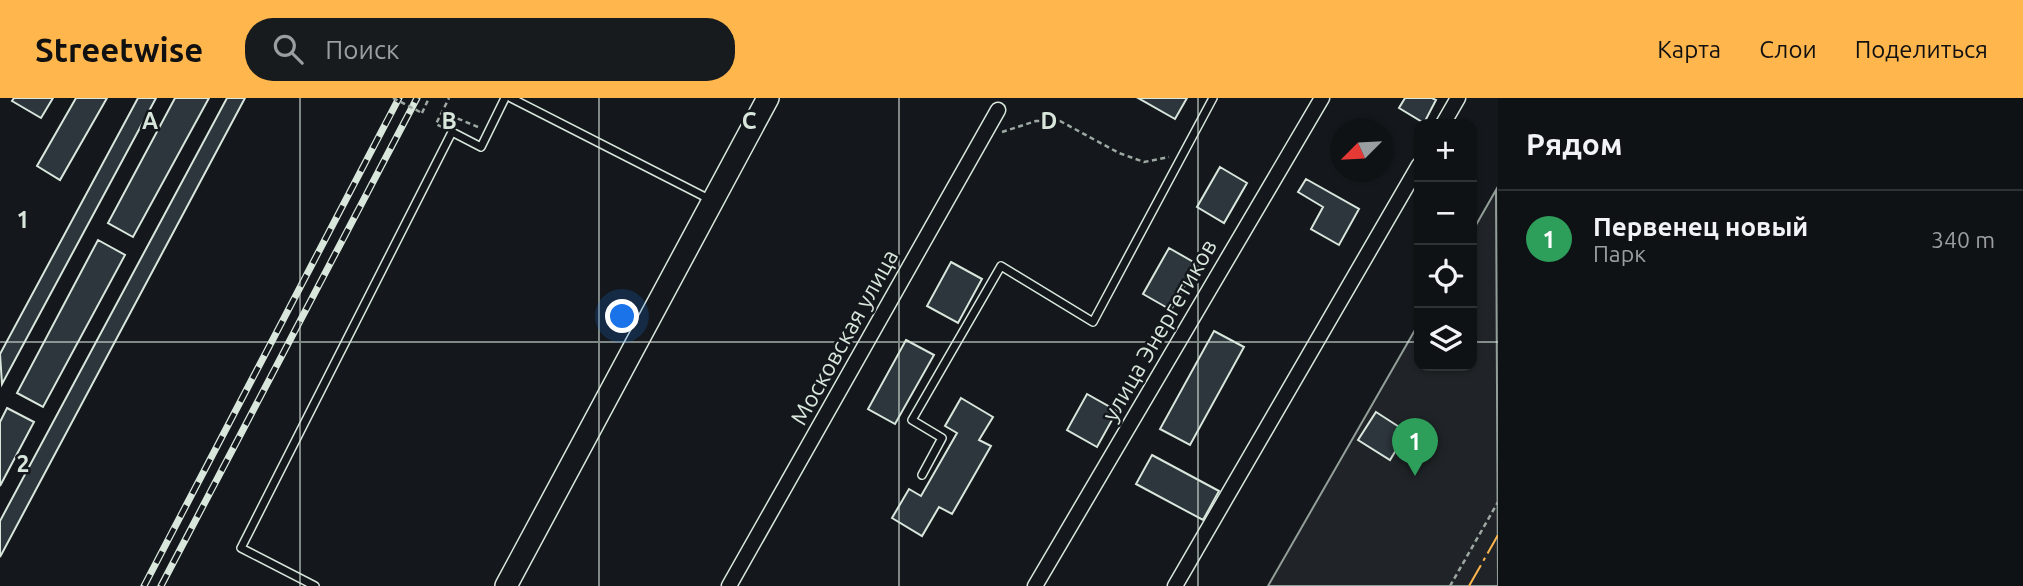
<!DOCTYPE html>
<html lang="ru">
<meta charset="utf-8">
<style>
:root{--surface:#0f1215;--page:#181b1e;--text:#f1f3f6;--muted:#9b9ea0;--line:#2f3234;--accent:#ffb74d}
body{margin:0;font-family:Ubuntu,sans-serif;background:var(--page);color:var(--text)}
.controls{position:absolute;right:21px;top:21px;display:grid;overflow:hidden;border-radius:14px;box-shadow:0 2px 5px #0004}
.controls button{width:63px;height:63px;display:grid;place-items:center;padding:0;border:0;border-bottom:2px solid var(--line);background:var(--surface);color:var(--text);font:35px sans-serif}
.compass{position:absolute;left:1330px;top:21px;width:63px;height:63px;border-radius:50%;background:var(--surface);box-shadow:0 2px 5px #0004;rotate:246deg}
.you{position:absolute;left:623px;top:219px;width:24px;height:24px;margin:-18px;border:5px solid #fff;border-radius:50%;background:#1a73e8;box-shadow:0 0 0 10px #1a73e833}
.badge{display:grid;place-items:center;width:46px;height:46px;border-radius:50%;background:var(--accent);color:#fff;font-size:23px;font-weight:700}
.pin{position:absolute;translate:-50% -58px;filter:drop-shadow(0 2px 4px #0008)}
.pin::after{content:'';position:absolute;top:37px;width:24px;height:21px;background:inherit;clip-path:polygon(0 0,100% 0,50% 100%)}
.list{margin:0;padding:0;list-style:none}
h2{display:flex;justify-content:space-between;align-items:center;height:91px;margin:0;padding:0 28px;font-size:30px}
h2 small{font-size:23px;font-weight:400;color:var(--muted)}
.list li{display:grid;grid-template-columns:46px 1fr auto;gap:21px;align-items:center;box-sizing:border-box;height:98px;padding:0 28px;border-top:2px solid var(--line)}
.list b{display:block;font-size:26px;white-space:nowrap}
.list p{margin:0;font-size:23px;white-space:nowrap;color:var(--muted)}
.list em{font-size:23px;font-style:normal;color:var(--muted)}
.icon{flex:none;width:38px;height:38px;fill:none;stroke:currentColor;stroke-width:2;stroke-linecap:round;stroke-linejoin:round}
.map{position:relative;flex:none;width:1498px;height:488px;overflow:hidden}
header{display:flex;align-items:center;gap:42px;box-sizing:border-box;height:98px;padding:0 35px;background:var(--accent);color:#111}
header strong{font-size:33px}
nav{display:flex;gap:38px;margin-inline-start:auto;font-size:24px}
.search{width:490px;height:63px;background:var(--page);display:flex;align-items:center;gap:18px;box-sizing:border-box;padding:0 24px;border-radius:28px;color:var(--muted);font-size:26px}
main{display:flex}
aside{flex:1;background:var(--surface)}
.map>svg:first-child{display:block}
.green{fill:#202428;stroke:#939e99;stroke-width:2}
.building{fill:#2c363c;stroke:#d8e6dc;stroke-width:2}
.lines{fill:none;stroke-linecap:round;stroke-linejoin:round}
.lane-casing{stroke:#d8e6dc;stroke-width:10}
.street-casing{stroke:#d8e6dc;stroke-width:17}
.secondary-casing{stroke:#d8e6dc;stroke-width:24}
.path{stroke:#9da8a2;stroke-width:2.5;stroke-dasharray:5 3.5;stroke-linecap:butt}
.lane{stroke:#14181c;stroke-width:7}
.street{stroke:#14181c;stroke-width:14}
.secondary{stroke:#14181c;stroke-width:21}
.rail-casing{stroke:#d8e6dc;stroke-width:7}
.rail{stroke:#14181c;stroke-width:4.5;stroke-dasharray:13;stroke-linecap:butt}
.path-bridge{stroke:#9da8a2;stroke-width:2.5;stroke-dasharray:5 3.5;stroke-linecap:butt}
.power{stroke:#ffb74d;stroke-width:2;stroke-dasharray:24 5 3.5 5;stroke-linecap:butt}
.grid{fill:none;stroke:#d8e6dc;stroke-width:2;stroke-opacity:0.55}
.labels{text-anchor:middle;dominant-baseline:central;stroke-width:5;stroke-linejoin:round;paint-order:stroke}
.street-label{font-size:23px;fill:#d8e6dc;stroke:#14181c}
.grid-label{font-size:23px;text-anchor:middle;font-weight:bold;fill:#d8e6dc;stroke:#14181c;stroke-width:5;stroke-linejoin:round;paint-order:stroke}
</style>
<header>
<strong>Streetwise</strong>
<div class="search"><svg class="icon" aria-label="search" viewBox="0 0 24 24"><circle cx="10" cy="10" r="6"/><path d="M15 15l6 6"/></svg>Поиск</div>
<nav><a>Карта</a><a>Слои</a><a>Поделиться</a></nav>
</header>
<main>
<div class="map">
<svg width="1498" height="488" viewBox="0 0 1498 488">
<rect width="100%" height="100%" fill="#14181c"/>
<path class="green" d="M 1496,92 L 1498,488 L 1268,488 L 1419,225 L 1419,268 L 1472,268 L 1472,134 Z"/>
<path class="building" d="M 14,0 L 53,0 L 41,20 L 12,3 Z
M 76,0 L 107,0 L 60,82 L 37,68 Z
M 138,0 L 156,0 L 2,286 L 0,256 Z
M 175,0 L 209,0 L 133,139 L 108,125 Z
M 227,0 L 245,0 L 0,459 L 0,423 Z
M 1138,0 L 1187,0 L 1175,21 Z
M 1405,0 L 1432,0 L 1436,2 L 1424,25 L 1399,10 Z
M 1220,69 L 1247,85 L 1224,125 L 1197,109 Z
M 1306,81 L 1359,111 L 1339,147 L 1311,131 L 1323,109 L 1298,94 Z
M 98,142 L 125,157 L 43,309 L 17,295 Z
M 1169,150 L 1197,166 L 1171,212 L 1143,196 Z
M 951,164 L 982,181 L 958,225 L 927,208 Z
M 1214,233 L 1244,249 L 1190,347 L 1160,331 Z
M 906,242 L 934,257 L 895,326 L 868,311 Z
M 1087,296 L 1117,313 L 1097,349 L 1067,332 Z
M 961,300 L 993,319 L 979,342 L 991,348 L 952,416 L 939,409 L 922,438 L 892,420 L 909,391 L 921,398 L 957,335 L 945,328 Z
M 7,310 L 34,324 L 0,388 L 0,324 Z
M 1376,314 L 1407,334 L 1390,362 L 1358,342 Z
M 1152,357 L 1219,393 L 1203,422 L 1136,386 Z"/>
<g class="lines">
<defs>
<path id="lane" d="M 511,0 L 711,102
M 922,377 L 942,340 L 912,322 L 1001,168 L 1093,224 L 1213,0
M 315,488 L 241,450 L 452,34 L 481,49 L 505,0"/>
<path id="street" d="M 1443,26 L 1458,0
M 729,488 L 998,12
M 1035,488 L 1322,0
M 1175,488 L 1419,67"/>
<path id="secondary" d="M 506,488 L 768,0"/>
</defs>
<use href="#lane" class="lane-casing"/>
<use href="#street" class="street-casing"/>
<use href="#secondary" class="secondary-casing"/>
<path class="path" d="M 442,14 L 478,29
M 422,15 L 429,0
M 442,29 L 436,26 L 449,0
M 1002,34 L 1036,23 L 1060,23 L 1119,55 L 1144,64 L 1169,59
M 1450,488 L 1498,404"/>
<use href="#lane" class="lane"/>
<use href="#street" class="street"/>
<use href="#secondary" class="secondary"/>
<defs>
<path id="rail" d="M 144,488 L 399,0
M 161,488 L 417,0"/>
</defs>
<use href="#rail" class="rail-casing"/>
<use href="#rail" class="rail"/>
<path class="path-bridge" d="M 393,0 L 422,15"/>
<path class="power" d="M 1469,488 L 1498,437"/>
</g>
<path class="grid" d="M 300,0 L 300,488M 599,0 L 599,488M 899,0 L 899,488M 1198,0 L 1198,488M 0,244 L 1419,244M 1472,244 L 1498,244"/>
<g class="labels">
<g class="street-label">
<text transform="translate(1159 232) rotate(-60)">улица Энергетиков</text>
<text transform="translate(844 239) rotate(-61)">Московская улица</text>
</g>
</g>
<g class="grid-label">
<text x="150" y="31">A</text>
<text x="449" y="31">B</text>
<text x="749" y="31">C</text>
<text x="1049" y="31">D</text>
<text x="23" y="130">1</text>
<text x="23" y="374">2</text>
</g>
</svg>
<div class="controls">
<button>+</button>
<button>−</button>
<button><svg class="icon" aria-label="locate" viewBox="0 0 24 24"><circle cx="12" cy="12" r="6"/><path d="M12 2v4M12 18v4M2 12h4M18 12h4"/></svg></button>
<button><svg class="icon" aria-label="layers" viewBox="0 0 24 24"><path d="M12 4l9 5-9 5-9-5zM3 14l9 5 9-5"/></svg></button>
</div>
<svg class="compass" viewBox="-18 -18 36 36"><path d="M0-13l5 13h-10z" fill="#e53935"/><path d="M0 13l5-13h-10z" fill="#9b9ea0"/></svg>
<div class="you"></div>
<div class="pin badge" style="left:1415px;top:378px;background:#2e9e5b">1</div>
</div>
<aside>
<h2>Рядом<small></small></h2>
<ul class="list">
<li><span class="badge" style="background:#2e9e5b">1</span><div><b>Первенец новый</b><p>Парк</p></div><em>340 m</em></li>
</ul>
</aside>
</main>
